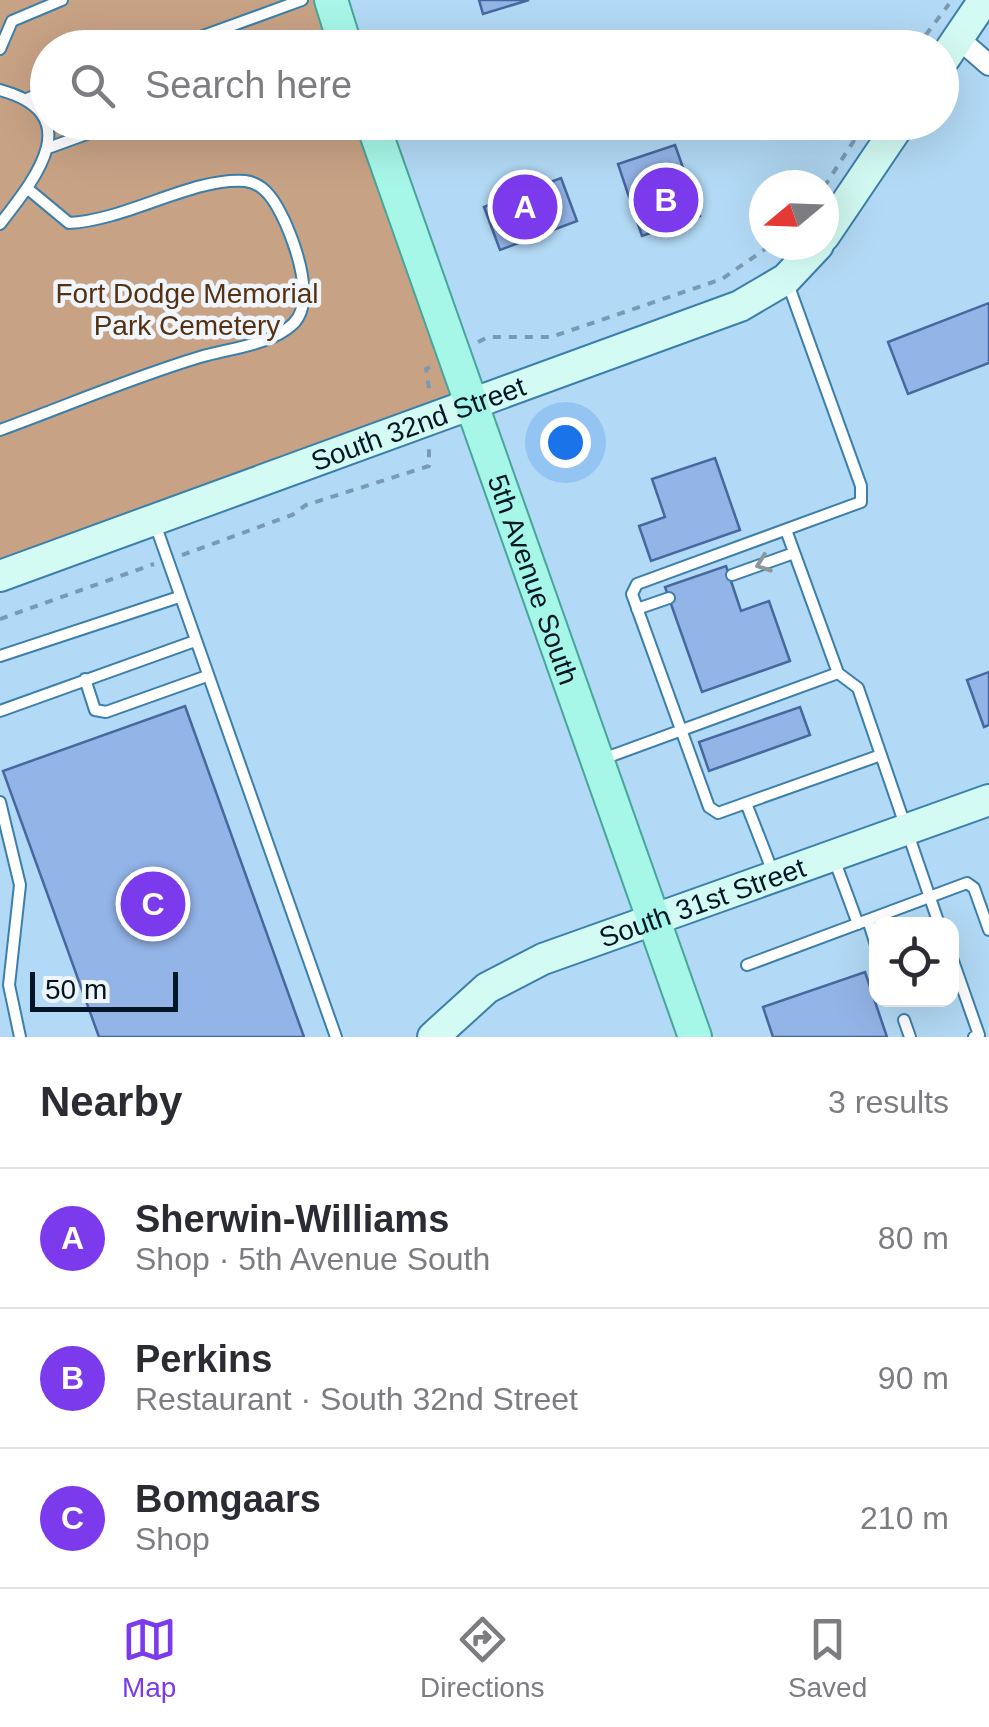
<!DOCTYPE html>
<meta charset="utf-8">
<style>
:root{--surface:#fff;--page:#f2f2f3;--text:#2b2b33;--muted:#7c7c81;--line:#e1e1e2;--accent:#7c3aed}
body{margin:0;font-family:Arial,sans-serif;background:var(--page);color:var(--text)}
.controls{position:absolute;right:30px;bottom:30px;display:grid;overflow:hidden;border-radius:20px;box-shadow:0 10px 40px #0002}
.controls button{width:90px;height:90px;display:grid;place-items:center;padding:0;border:0;border-bottom:2px solid var(--line);background:var(--surface);color:var(--text);font:50px sans-serif}
.compass{position:absolute;left:749px;top:170px;width:90px;height:90px;border-radius:50%;background:var(--surface);box-shadow:0 10px 40px #0002;rotate:251deg}
.scale{position:absolute;left:30px;bottom:25px;width:148px;box-sizing:border-box;padding-left:10px;border:5px solid #001626;border-top:0;font-size:28px;line-height:35px;white-space:nowrap;color:#001626;-webkit-text-stroke:8px #eff5fa;paint-order:stroke}
.you{position:absolute;left:565px;top:442px;width:35px;height:35px;margin:-25px;border:8px solid #fff;border-radius:50%;background:#1a73e8;box-shadow:0 0 0 15px #1a73e833}
.badge{display:grid;place-items:center;width:65px;height:65px;border-radius:50%;background:var(--accent);color:#fff;font-size:32px;font-weight:700}
.pin{position:absolute;translate:-50% -50%;border:5px solid #fff;box-shadow:0 2px 10px #0006}
.list{margin:0;padding:0;list-style:none}
h2{display:flex;justify-content:space-between;align-items:center;height:130px;margin:0;padding:0 40px;font-size:42px}
h2 small{font-size:32px;font-weight:400;color:var(--muted)}
.list li{display:grid;grid-template-columns:65px 1fr auto;gap:30px;align-items:center;box-sizing:border-box;height:140px;padding:0 40px;border-top:2px solid var(--line)}
.list b{display:block;font-size:38px;white-space:nowrap}
.list p{margin:0;font-size:32px;white-space:nowrap;color:var(--muted)}
.list em{font-size:32px;font-style:normal;color:var(--muted)}
.icon{flex:none;width:55px;height:55px;fill:none;stroke:currentColor;stroke-width:2;stroke-linecap:round;stroke-linejoin:round}
.map{position:relative;flex:none;width:989px;height:1037px;overflow:hidden}
.search{position:absolute;background:var(--surface);box-shadow:0 10px 40px #0002;left:30px;right:30px;top:30px;height:110px;display:flex;align-items:center;gap:25px;box-sizing:border-box;padding:0 35px;border-radius:55px;color:var(--muted);font-size:38px}
.sheet{height:550px;background:var(--surface)}
nav{display:flex;justify-content:space-around;align-items:center;box-sizing:border-box;height:140px;border-top:2px solid var(--line);background:var(--surface);font-size:28px;color:var(--muted)}
nav a{display:grid;justify-items:center;gap:5px}
nav .on{color:var(--accent)}
.map>svg:first-child{display:block}
.green{fill:#c8a285}
.building{fill:#93b4e7;stroke:#46689e;stroke-width:2.5}
.lines{fill:none;stroke-linecap:round;stroke-linejoin:round}
.lane-casing{stroke:#3b7faa;stroke-width:14}
.street-casing{stroke:#3b7faa;stroke-width:24}
.secondary-casing{stroke:#3b7faa;stroke-width:34}
.primary-casing{stroke:#47a59a;stroke-width:36}
.path{stroke:#799ab2;stroke-width:4;stroke-dasharray:8 8;stroke-linecap:butt}
.lane{stroke:#fff;stroke-width:10}
.street{stroke:#fff;stroke-width:20}
.secondary{stroke:#d3fbf4;stroke-width:30}
.primary{stroke:#a7f7e8;stroke-width:32}
.oneway{stroke:#8c969d}
.labels{text-anchor:middle;dominant-baseline:central;stroke-width:9;stroke-linejoin:round;paint-order:stroke}
.park-label{font-size:28px;fill:#553112;stroke:#eff5fa}
.street-label{font-size:28px;fill:#001626;stroke:#eff5fa}
</style>
<div class="map">
<svg width="989" height="1037" viewBox="0 0 989 1037">
<rect width="100%" height="100%" fill="#b2d9f5"/>
<path class="green" d="M 0,0 L 331,0 L 346,47 L 48,48 L 48,122 L 372,123 L 470,405 L 0,576 Z"/>
<path class="building" d="M 479,0 L 529,0 L 483,14 Z
M 675,145 L 700,216 L 642,236 L 618,164 Z
M 561,178 L 577,221 L 500,250 L 484,207 Z
M 989,303 L 989,363 L 908,394 L 888,342 Z
M 715,458 L 740,530 L 651,561 L 639,526 L 665,517 L 652,479 Z
M 726,566 L 741,611 L 769,601 L 790,661 L 702,692 L 665,587 Z
M 989,672 L 989,725 L 984,727 L 967,680 Z
M 185,706 L 304,1037 L 99,1037 L 3,771 Z
M 800,707 L 810,735 L 709,771 L 699,742 Z
M 865,972 L 887,1037 L 773,1037 L 763,1007 Z"/>
<g class="lines">
<defs>
<path id="lane" d="M 170,48 L 302,0
M 0,49 L 12,21 L 62,0
M 0,90 C 88,114 36,178 0,224
M 29,98 L 48,91
M 48,148 L 120,122
M 0,430 C 66,406 133,377 200,357 C 229,348 269,346 293,324 C 316,302 296,247 285,222 C 277,205 266,183 245,181 C 192,177 128,220 69,223 L 28,189
M 154,521 L 336,1037
M 786,530 L 838,673 L 858,688 L 939,924
M 732,575 L 794,553
M 637,609 L 669,598
M 0,656 L 179,597
M 85,679 L 95,710 L 106,712 L 207,676
M 0,711 L 195,641
M 600,760 L 838,673
M 0,802 L 20,885 L 9,985 L 20,1037
M 746,803 L 881,755
M 834,859 L 858,924
M 774,875 L 746,803 L 718,813 L 709,807 L 632,594 L 637,584 L 861,502 L 861,486 L 787,281
M 868,920 L 876,945
M 952,958 L 979,1035 L 974,1037
M 747,965 L 967,883 L 974,888 L 989,930
M 904,1020 L 910,1037"/>
<path id="street" d="M 958,38 L 989,65"/>
<g id="secondary">
<path d="M 942,62 L 984,0"/>
<path d="M 824,236 L 901,122"/>
<path id="s1" d="M 0,576 L 740,306 L 786,279 L 818,245"/>
<path id="s2" d="M 433,1037 L 487,988 L 543,959 L 989,800"/>
</g>
<g id="primary">
<path d="M 331,0 L 346,48"/>
<path id="s3" d="M 372,122 L 695,1037"/>
</g>
</defs>
<use href="#lane" class="lane-casing"/>
<use href="#street" class="street-casing"/>
<use href="#secondary" class="secondary-casing"/>
<use href="#primary" class="primary-casing"/>
<path class="path" d="M 916,48 L 949,4
M 824,187 L 866,122
M 478,342 L 488,337 L 551,337 L 722,279 L 771,245
M 430,367 L 426,369 L 430,395
M 182,555 L 292,515 L 306,505 L 429,466 L 429,444
M 0,619 L 154,564"/>
<use href="#lane" class="lane"/>
<use href="#street" class="street"/>
<use href="#secondary" class="secondary"/>
<use href="#primary" class="primary"/>
</g>
<defs><path id="oneway-chevron" d="M-2-3.5L2.5 0L-2 3.5" fill="none" stroke-width="1.6" stroke-linecap="round" stroke-linejoin="round" transform="scale(2.5)"/></defs>
<use class="oneway" href="#oneway-chevron" transform="translate(763 564) rotate(160)"/>
<g class="labels">
<g class="park-label">
<text x="187" y="293">Fort Dodge Memorial<tspan x="187" dy="32">Park Cemetery</tspan></text>
</g>
<g class="street-label">
<text stroke="none"><textPath href="#s1" startOffset="445">South 32nd Street</textPath></text>
<text stroke="none"><textPath href="#s3" startOffset="485">5th Avenue South</textPath></text>
<text stroke="none"><textPath href="#s2" startOffset="305">South 31st Street</textPath></text>
</g>
</g>
</svg>
<div class="controls">
<button><svg class="icon" aria-label="locate" viewBox="0 0 24 24"><circle cx="12" cy="12" r="6"/><path d="M12 2v4M12 18v4M2 12h4M18 12h4"/></svg></button>
</div>
<svg class="compass" viewBox="-18 -18 36 36"><path d="M0-13l5 13h-10z" fill="#e53935"/><path d="M0 13l5-13h-10z" fill="#7c7c81"/></svg>
<div class="scale">50 m</div>
<div class="you"></div>
<div class="pin badge" style="left:525px;top:207px">A</div>
<div class="pin badge" style="left:666px;top:200px">B</div>
<div class="pin badge" style="left:153px;top:904px">C</div>
<div class="search"><svg class="icon" aria-label="search" viewBox="0 0 24 24"><circle cx="10" cy="10" r="6"/><path d="M15 15l6 6"/></svg>Search here</div>
</div>
<section class="sheet">
<h2>Nearby<small>3 results</small></h2>
<ul class="list">
<li><span class="badge">A</span><div><b>Sherwin-Williams</b><p>Shop · 5th Avenue South</p></div><em>80 m</em></li>
<li><span class="badge">B</span><div><b>Perkins</b><p>Restaurant · South 32nd Street</p></div><em>90 m</em></li>
<li><span class="badge">C</span><div><b>Bomgaars</b><p>Shop</p></div><em>210 m</em></li>
</ul>
</section>
<nav>
<a class="on"><svg class="icon" aria-label="map" viewBox="0 0 24 24"><path d="M3 6l6-2 6 2 6-2v14l-6 2-6-2-6 2zM9 4v14M15 6v14"/></svg>Map</a>
<a><svg class="icon" aria-label="directions" viewBox="0 0 24 24"><path d="M12 3l9 9-9 9-9-9zM9 14v-3h6M13 9l2 2-2 2"/></svg>Directions</a>
<a><svg class="icon" aria-label="saved" viewBox="0 0 24 24"><path d="M7 4h10v16l-5-4-5 4z"/></svg>Saved</a>
</nav>
